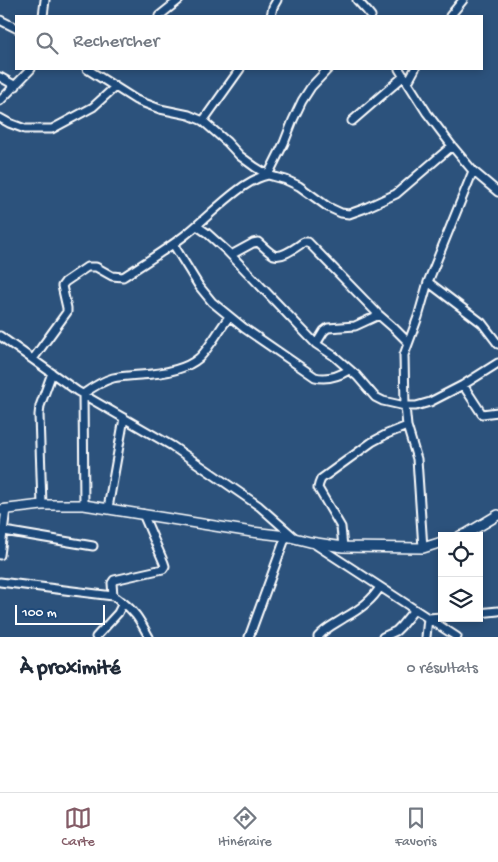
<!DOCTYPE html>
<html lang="fr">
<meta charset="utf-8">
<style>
:root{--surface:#fff;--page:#f2f2f3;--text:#1f2937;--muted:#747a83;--line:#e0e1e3;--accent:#845c67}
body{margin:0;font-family:"Gochi Hand",sans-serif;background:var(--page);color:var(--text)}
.controls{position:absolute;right:15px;bottom:15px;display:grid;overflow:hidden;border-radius:0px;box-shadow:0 2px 8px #0003}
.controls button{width:45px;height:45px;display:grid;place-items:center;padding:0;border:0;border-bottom:1px solid var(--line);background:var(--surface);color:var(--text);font:25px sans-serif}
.scale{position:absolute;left:15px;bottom:12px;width:90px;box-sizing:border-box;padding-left:5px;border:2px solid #fff;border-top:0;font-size:14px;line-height:18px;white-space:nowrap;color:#fff;-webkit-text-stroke:4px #1f4a7a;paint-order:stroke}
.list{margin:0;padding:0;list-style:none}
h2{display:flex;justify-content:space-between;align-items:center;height:65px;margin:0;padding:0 20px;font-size:21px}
h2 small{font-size:16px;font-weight:400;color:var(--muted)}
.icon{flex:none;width:28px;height:28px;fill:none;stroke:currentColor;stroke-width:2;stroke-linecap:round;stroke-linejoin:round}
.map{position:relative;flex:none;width:498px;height:637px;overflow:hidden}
.search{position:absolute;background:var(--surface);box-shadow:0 2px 8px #0003;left:15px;right:15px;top:15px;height:55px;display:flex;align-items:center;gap:12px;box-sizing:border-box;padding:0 18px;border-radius:0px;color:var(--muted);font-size:19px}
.sheet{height:155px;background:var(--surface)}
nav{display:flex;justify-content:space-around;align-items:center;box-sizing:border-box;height:70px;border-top:1px solid var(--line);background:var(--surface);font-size:14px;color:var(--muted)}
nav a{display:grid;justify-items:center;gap:2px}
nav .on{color:var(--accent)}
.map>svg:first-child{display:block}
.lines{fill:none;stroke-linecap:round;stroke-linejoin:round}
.minor-casing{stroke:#fff;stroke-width:11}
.tertiary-casing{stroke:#fff;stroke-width:12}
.minor{stroke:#1f4a7a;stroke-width:7}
.tertiary{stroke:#1f4a7a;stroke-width:9}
</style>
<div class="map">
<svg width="498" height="637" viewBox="0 0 498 637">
<rect width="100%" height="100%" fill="#2c527c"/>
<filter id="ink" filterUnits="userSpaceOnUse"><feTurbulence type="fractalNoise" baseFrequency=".02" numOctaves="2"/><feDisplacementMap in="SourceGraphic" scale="10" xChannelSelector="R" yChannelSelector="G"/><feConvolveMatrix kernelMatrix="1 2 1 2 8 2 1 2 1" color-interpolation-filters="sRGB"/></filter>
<g filter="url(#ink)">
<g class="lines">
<defs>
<path id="minor" d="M 357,0 L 367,11 L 371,16
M 43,16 L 45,0
M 159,16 L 179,0
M 271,16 L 273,7 L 277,0
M 450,16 L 463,0
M 0,20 L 16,28
M 87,69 L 136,100 L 160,109 L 189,115 L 203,121 L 227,142 L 240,156 L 255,167 L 268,175 L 286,180 L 299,186 L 328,207 L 341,213 L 349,214 L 363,209 L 396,194 L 452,146
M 399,69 L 427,113 L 452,146 L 473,171 L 498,192
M 0,77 L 16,86
M 408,82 L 415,69
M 0,101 L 31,69
M 0,118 L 9,123 L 25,129 L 52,129 L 93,107 L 115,87
M 203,121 L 240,69
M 352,121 L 404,76
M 268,175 L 284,143 L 293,120 L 302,101 L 311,87 L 328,69
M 197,226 L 207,233 L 227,251 L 316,344 L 334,356 L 357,376 L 375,397 L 383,401 L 405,406 L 416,406 L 430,402 L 463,385 L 498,363
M 173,244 L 199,286 L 212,302 L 244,328 L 315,377 C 327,380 339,376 349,370
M 231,255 L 253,243 L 258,242 C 263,246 268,252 274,255 C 283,258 296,247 304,242 L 308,242 L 379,315 L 395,329 L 408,342
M 428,282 L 482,323 L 498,344
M 0,336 L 77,391 L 172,446 L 259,506 L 294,537
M 316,344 L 324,331 L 328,328 L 355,326 L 379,315
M 33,359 L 67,312 L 67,308 L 62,286 L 65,282 L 87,267 L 96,267 L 112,276 L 123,277 C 143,264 164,251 184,236 C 207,219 241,180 268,175
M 463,385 L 482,414 L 498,412
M 42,505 L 39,415 L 40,406 L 52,373
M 84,505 L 83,394 C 93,387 102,381 113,378 C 122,376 131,376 140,375 C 159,374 184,371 199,358 C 209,349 220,328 229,317
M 108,508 L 124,418
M 4,531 L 93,546
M 313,543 L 457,637
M 343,547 L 341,527 L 318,488 L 319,484 L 321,479 L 372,442 L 387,434 L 407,426
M 423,548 L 417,459 L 407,426 L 405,406 L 404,355 L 418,317 L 428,282 L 473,171
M 0,555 L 6,509
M 0,582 L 113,596 C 118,598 121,600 122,605 L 118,613 L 96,637
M 113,596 L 112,583 L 114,580 L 163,569 L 165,566 L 164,563 L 143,514
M 121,601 C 136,612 140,621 149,637
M 479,613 L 498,611
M 249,637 L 286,536
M 318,637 C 325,628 335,624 344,618 C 357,611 372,601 380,587
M 383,637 L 396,631 L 401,626 L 414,610
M 426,637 L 428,618 L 442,617"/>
<path id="tertiary" d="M 0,510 L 42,505 L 84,505 L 252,532 L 286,536 L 310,542 L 343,547 L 423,548 L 442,542
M 460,536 L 466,534 L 498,515"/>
</defs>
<use href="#minor" class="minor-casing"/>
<use href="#tertiary" class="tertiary-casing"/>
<use href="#minor" class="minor"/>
<use href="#tertiary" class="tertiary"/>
</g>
</g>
</svg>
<div class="controls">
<button><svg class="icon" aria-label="locate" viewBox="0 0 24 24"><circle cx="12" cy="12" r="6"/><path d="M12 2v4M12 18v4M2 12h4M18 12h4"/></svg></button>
<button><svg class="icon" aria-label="layers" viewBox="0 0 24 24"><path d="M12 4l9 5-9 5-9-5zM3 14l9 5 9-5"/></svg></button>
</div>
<div class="scale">100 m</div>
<div class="search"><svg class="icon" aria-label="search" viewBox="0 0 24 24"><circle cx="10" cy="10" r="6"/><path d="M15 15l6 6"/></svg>Rechercher</div>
</div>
<section class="sheet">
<h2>À proximité<small>0 résultats</small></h2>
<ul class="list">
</ul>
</section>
<nav>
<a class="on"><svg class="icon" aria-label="map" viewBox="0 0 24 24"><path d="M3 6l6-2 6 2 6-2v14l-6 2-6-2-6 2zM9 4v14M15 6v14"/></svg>Carte</a>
<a><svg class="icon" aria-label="directions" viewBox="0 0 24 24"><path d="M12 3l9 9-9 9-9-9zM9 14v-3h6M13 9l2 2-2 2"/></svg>Itinéraire</a>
<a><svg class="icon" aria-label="saved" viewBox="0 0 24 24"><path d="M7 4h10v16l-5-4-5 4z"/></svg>Favoris</a>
</nav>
